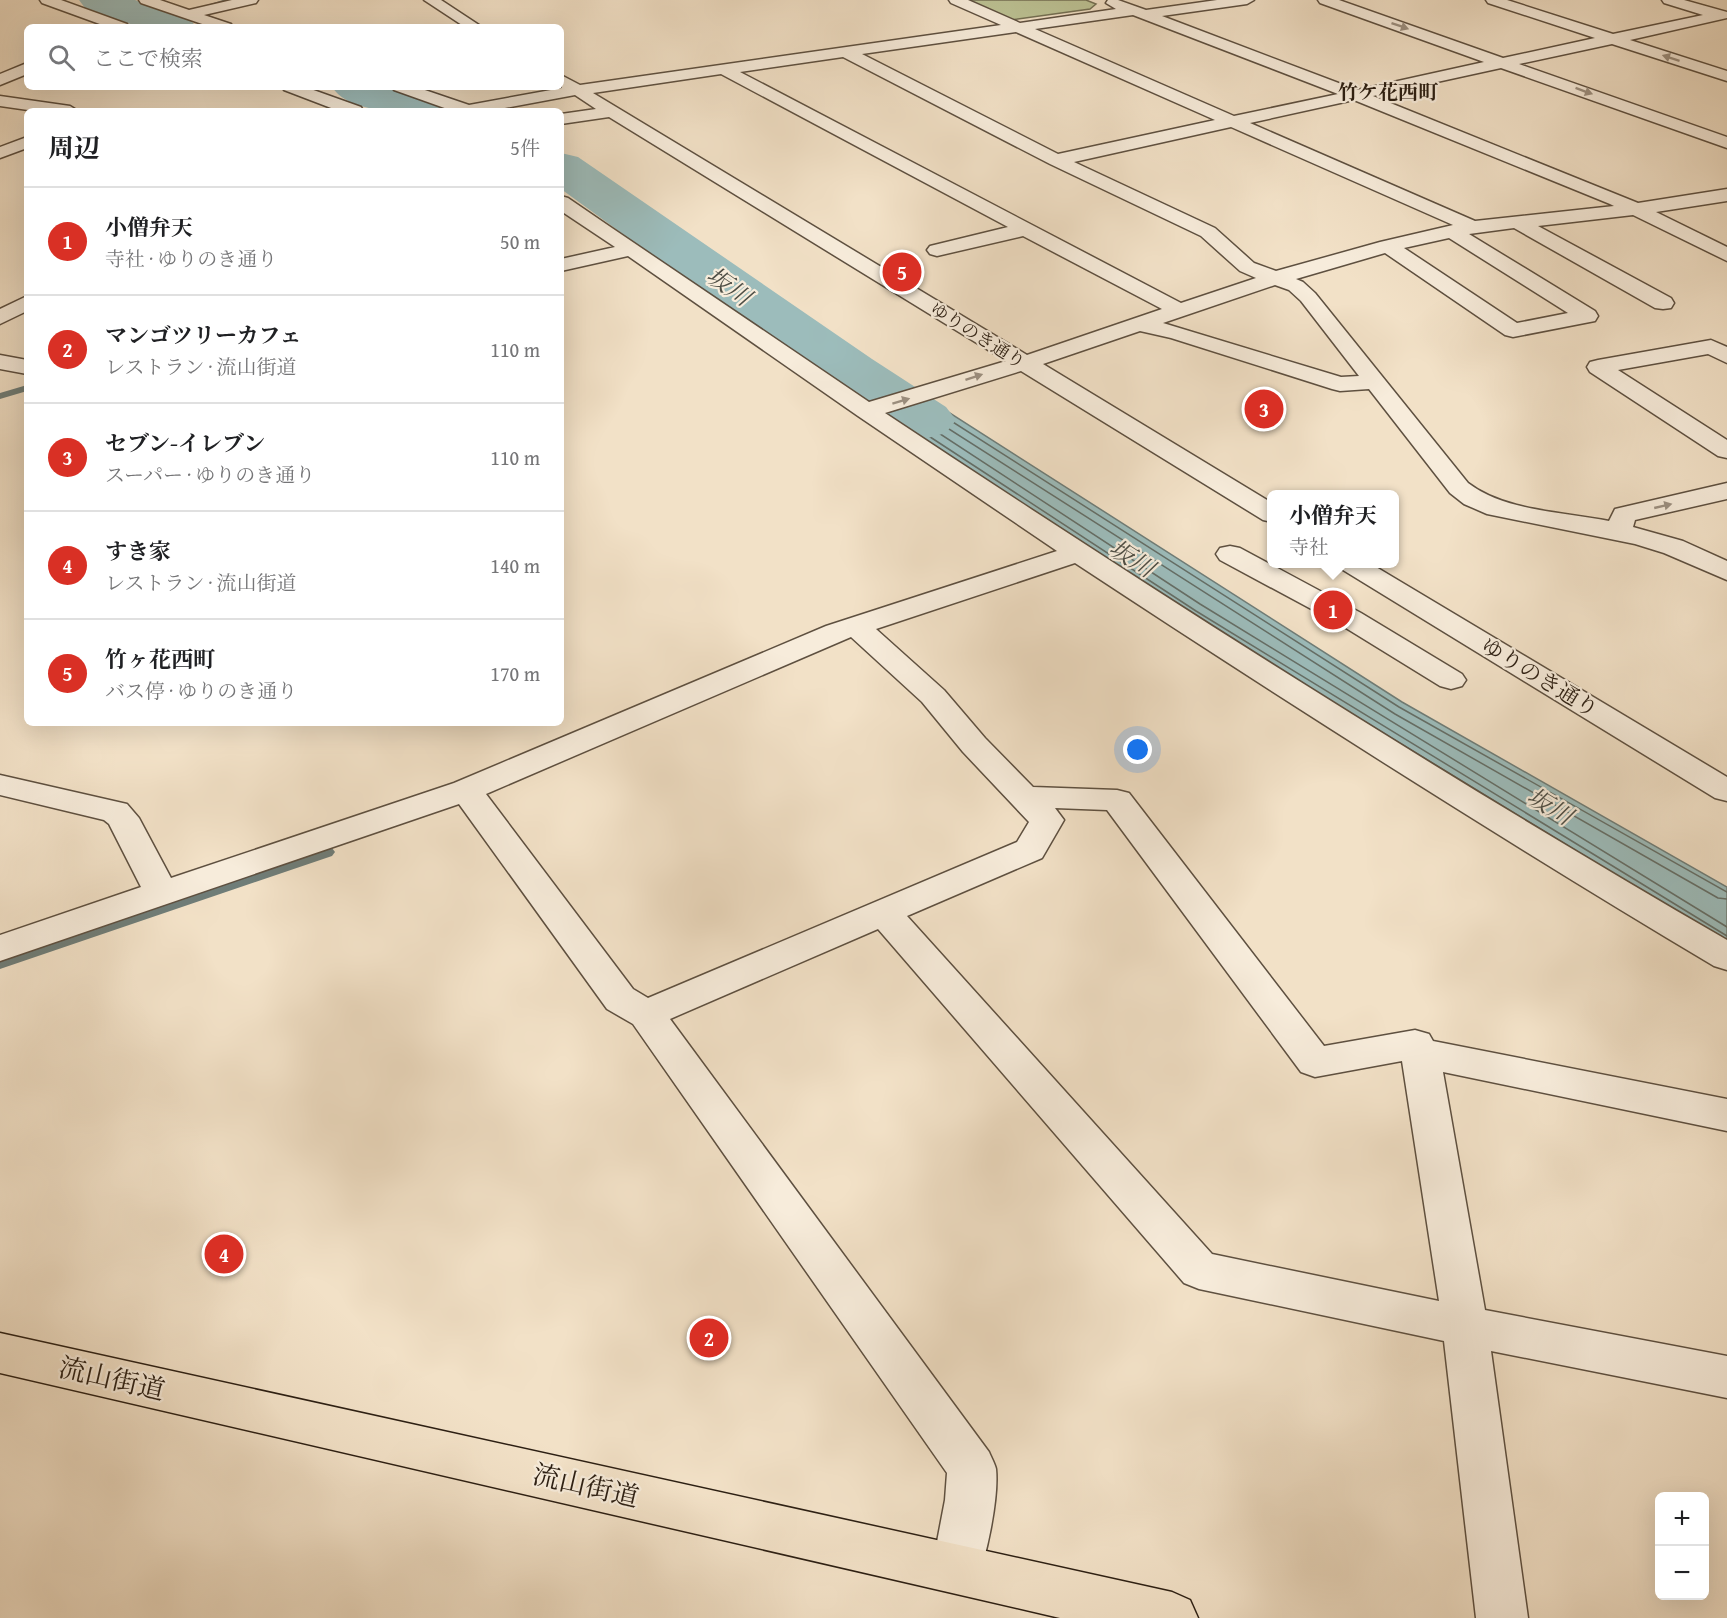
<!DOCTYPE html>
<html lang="ja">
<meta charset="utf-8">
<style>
:root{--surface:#fff;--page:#f2f2f2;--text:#202124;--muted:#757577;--line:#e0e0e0;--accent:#d93025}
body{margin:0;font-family:"Gentium Book Plus","Noto Serif JP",serif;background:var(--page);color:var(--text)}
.controls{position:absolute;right:18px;bottom:18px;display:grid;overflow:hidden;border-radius:9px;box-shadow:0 6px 24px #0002}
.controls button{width:54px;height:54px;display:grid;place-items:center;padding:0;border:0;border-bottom:2px solid var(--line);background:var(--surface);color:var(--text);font:30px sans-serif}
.you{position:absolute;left:1138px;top:750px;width:21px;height:21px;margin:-15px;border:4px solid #fff;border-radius:50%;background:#1a73e8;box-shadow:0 0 0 9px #1a73e833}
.badge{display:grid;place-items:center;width:39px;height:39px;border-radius:50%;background:var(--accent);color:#fff;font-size:20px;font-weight:700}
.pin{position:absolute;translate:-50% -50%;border:3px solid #fff;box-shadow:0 2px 6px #0006}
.popup{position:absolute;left:1267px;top:490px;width:132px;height:78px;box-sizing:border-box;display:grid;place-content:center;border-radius:9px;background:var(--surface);filter:drop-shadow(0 2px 4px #0005);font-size:20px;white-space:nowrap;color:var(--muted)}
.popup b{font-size:22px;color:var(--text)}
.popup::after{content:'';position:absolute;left:50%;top:100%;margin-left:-12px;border:12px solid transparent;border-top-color:var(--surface)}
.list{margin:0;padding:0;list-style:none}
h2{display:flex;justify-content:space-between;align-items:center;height:78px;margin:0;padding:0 24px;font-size:26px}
h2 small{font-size:20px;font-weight:400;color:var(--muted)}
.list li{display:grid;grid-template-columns:39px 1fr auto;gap:18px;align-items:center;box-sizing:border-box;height:108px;padding:0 24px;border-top:2px solid var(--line)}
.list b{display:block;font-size:22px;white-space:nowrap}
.list p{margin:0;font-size:20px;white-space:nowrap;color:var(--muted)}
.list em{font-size:20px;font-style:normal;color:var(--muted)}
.icon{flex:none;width:33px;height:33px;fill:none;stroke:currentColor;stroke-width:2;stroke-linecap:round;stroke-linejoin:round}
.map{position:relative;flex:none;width:1727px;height:1618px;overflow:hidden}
.search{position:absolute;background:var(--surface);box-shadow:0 6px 24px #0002;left:24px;top:24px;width:540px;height:66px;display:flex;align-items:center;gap:15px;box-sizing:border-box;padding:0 21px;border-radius:9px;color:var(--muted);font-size:22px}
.panel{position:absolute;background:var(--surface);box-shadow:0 6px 24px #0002;left:24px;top:108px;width:540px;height:618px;border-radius:9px}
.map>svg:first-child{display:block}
.green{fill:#bcc294;stroke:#747054;stroke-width:1.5}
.water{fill:#9cbcbb;stroke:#6f7d78;stroke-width:1.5}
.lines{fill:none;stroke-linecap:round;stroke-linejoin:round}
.shore{stroke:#646e67;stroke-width:1.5}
.stream{fill:#6f7d78;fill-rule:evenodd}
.river{fill:#9cbcbb;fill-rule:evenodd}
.minor-casing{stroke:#5e5040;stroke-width:3}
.major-casing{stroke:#2c1f13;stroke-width:3}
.minor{fill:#f7ecdb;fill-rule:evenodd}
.major{fill:#f2e1c7;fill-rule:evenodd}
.oneway{fill:#9c9081}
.labels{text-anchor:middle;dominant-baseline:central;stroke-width:4.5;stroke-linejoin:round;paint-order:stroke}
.far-street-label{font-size:18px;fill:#2c1f13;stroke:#f7ecdb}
.far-neighbourhood-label{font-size:20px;font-weight:bold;fill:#2c1f13;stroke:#f7ecdb}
.street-label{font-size:22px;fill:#2c1f13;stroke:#f7ecdb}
.water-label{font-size:24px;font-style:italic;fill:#4e4e45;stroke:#f7ecdb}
.near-street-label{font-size:27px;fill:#2c1f13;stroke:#f7ecdb}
</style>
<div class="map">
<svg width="1727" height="1618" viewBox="0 0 1727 1618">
<rect width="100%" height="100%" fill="#f2e1c7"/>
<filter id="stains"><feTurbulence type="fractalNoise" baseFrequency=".00333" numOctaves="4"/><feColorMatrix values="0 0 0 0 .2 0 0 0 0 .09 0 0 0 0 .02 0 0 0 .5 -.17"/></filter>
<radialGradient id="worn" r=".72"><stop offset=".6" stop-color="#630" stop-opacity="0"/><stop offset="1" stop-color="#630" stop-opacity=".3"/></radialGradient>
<path class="green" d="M 961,0 L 1086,0 L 1096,4 L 1090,9 L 1011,20 Z"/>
<path class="water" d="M 845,346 L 1402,702 L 1727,887 L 1727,943 L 1192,616 L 799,359 Z"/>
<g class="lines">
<path class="shore" d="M 882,397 L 837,367 L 836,363 L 843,361 L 893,393
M 873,399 L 819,365 L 818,360 L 844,353 L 903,390
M 923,403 L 1399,707 L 1727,892
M 913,406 L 1395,714 L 1718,898 L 1727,899
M 902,409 L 1200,604 L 1727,927
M 892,412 L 1196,611 L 1727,936"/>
<path class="stream" d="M 223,0 L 233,0 L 161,22 L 156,21 Z
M 27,385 L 27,391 L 0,399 L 0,393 Z
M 327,847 L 332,848 L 335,852 L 332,856 L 0,969 L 0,957 Z"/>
<path class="river" d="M 79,0 L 135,0 L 190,19 L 196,27 L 139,27 L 85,8 Z
M 332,87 C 364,87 424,81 444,111 C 412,111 352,117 332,87 Z
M 561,153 L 578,157 L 872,359 L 946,407 L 956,420 L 946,433 L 924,439 L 902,433 L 830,385 L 561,189 Z"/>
<defs>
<path id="minor" d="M 40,0 L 61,0 L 127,24 L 129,27 L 108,27 L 42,3 Z
M 139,0 L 160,0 L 189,10 L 232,0 L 258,0 L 256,3 L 204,15 L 231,24 L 233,27 L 211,27 L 141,3 Z
M 424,0 L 441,0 L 482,27 L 465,27 Z
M 949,0 L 968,0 L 1020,23 L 1116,9 L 1106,3 L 1108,0 L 1118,0 L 1146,10 L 1217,0 L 1254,0 L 1247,4 L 1162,16 L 1357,90 L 1484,62 L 1320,3 L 1318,0 L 1339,0 L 1503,58 L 1595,38 L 1488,3 L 1486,0 L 1507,0 L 1613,34 L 1703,15 L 1664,3 L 1662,0 L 1684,0 L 1727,12 L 1727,18 L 1630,40 L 1727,71 L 1727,81 L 1612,44 L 1519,64 L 1727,137 L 1727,148 L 1501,68 L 1373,96 L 1638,203 L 1727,189 L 1727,201 L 1656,212 L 1727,247 L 1727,261 L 1633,215 L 1538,226 L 1671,298 L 1674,303 L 1671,308 L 1663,309 L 1655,308 L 1514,228 L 1469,234 L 1595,311 L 1598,316 L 1595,321 L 1513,337 L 1505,335 L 1385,253 L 1296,279 L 1303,282 L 1315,293 L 1468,483 C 1504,511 1564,512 1609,521 L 1615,509 L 1727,483 L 1727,499 L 1635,520 L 1633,527 L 1683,541 L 1727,561 L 1727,580 L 1664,553 L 1635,544 L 1487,514 L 1464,504 L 1450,493 L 1369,389 L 1340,391 L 1332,389 L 1171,338 L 1140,331 L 1043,364 L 1272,503 L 1272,522 L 1263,520 L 1021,371 L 885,413 C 1161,596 1440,774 1727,940 L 1727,970 L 1714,966 C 1498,837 1286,702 1075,563 L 876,629 L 944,690 L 985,738 L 1033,787 L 1117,790 L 1129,793 L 1324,1046 L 1415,1030 L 1429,1034 L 1433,1041 L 1727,1099 L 1727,1131 L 1443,1072 L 1485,1310 L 1727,1356 L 1727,1398 L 1491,1351 L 1528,1618 L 1476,1618 L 1444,1341 L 1199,1289 L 1184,1283 L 878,929 L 670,1019 L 989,1452 C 991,1457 995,1464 996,1469 C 999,1499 986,1559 975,1586 L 957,1593 L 939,1586 L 932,1568 L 945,1500 L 947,1473 L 633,1024 L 607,1009 L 459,804 L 0,961 L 0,935 L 141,887 L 109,824 L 104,820 L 0,795 L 0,775 L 127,804 L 139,818 L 171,878 L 454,783 L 826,626 L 1057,551 L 858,416 L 628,256 L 561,271 L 561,259 L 615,247 L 561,211 L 561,196 L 568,198 L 606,224 L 869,402 L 1006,361 L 609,117 L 561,124 L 561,114 L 596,109 L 575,95 L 489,111 L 453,111 L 394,90 L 392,87 L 416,87 L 469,105 L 562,88 L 561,75 L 580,85 L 1001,25 L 951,3 ZM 1133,15 L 1338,94 L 1234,116 L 1035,29 ZM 1016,32 L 1215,120 L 1058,154 L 862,54 ZM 843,57 L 1050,164 L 1201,236 L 1240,271 L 1256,278 L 1181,303 L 740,72 ZM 721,74 L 1008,227 L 930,246 L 927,250 L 930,254 L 937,256 L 1023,236 L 1162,309 L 1027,355 L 593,93 ZM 1354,100 L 1610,204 L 1614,206 L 1475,221 L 1250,123 ZM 1231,127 L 1453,225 L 1380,242 L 1276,271 L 1254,263 L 1215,228 L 1074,162 ZM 1449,238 L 1568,313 L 1517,323 L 1404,248 ZM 1275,285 L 1289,290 L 1301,301 L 1359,376 L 1341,377 L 1163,323 ZM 851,637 L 922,702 L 963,752 L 1029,822 L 1017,842 L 648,998 L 633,989 L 486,794 ZM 1055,808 L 1107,810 L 1301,1072 L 1315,1077 L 1402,1061 L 1439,1301 L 1212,1254 L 907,916 L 1042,858 L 1064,820 Z
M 27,63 L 27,74 L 0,85 L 0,74 Z
M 282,87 L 305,87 L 361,107 L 363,111 L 339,111 L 284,90 Z
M 0,96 L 70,106 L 78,111 L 35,111 L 0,106 Z
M 27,137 L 27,148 L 0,158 L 0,147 Z
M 27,296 L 27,311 L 0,324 L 0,309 Z
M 1711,340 L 1727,347 L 1727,363 L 1708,354 L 1618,370 L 1727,440 L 1727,458 L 1718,456 L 1590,372 L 1587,367 L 1590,362 L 1598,360 Z
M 0,355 L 27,360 L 27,374 L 0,369 Z
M 1230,546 L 1240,548 L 1361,613 L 1462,674 L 1466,680 L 1462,686 L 1451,689 L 1440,686 L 1341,625 L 1220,560 L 1216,554 L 1220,548 Z
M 1339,564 L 1371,564 L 1727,777 L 1727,801 L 1715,798 L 1343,570 Z"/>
<path id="major" d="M 0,1333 L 1172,1592 L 1190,1600 L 1198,1618 L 1060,1618 L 0,1373 Z"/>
</defs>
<use href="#minor" class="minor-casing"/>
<use href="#major" class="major-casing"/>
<use href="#minor" class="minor"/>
<use href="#major" class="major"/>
</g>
<defs><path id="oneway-solid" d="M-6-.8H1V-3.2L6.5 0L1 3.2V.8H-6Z" transform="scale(1.5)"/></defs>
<g class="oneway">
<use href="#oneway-solid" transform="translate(1400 26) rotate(19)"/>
<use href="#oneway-solid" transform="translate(1671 58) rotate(-162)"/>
<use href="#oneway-solid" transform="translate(1584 91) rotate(20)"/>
<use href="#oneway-solid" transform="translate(974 377) rotate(-18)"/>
<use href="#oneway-solid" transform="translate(901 401) rotate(-17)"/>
<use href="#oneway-solid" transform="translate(1663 506) rotate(-13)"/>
</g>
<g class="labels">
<g class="far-street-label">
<text transform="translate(978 335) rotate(32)">ゆりのき通り</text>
</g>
<g class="far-neighbourhood-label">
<text x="1388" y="91">竹ケ花西町</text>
</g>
<g class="street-label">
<text transform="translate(1540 677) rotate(31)">ゆりのき通り</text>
</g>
<g class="water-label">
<text transform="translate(729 286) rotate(35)">坂川</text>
<text transform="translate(1132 558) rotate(32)">坂川</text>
<text transform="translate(1550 806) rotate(31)">坂川</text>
</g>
<g class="near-street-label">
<text transform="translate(112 1378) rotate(13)">流山街道</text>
<text transform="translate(586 1485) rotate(13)">流山街道</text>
</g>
</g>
<rect width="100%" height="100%" filter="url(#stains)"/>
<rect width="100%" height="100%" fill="url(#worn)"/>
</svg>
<div class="controls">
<button>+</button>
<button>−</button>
</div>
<div class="you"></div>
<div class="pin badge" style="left:1333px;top:610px">1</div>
<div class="popup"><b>小僧弁天</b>寺社</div>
<div class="pin badge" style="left:709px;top:1338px">2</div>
<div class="pin badge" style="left:1264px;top:409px">3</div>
<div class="pin badge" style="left:224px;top:1254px">4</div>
<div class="pin badge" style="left:902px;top:272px">5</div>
<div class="search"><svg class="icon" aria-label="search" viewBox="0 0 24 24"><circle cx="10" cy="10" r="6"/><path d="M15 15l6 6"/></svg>ここで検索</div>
<section class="panel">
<h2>周辺<small>5件</small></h2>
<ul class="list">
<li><span class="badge">1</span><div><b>小僧弁天</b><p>寺社 · ゆりのき通り</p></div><em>50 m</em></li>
<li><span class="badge">2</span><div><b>マンゴツリーカフェ</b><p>レストラン · 流山街道</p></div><em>110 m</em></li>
<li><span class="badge">3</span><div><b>セブン-イレブン</b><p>スーパー · ゆりのき通り</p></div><em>110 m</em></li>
<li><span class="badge">4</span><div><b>すき家</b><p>レストラン · 流山街道</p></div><em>140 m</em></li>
<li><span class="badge">5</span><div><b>竹ヶ花西町</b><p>バス停 · ゆりのき通り</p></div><em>170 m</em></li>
</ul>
</section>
</div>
